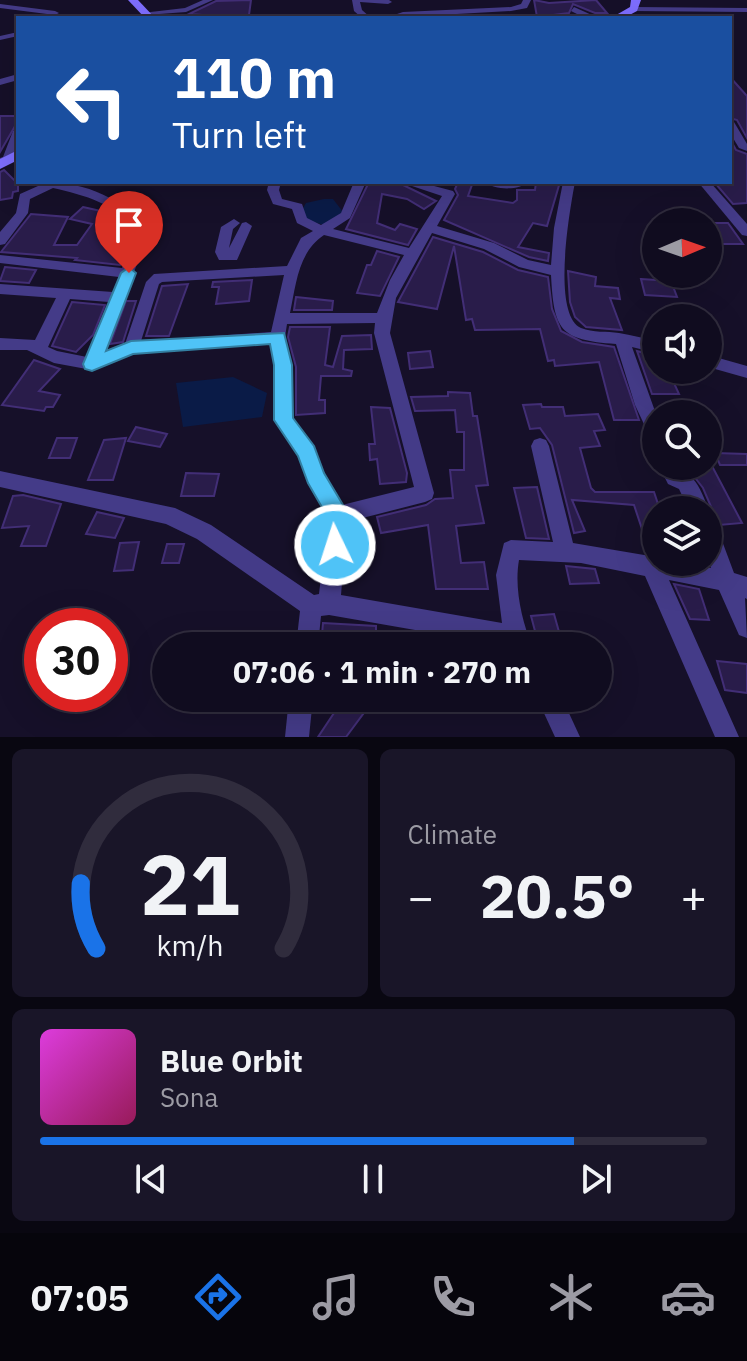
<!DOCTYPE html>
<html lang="en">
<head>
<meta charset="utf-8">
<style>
  :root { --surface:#100c1f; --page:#191528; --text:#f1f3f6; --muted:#9c9ba4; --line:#302c3d; --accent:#1a73e8 }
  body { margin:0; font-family:"IBM Plex Sans",sans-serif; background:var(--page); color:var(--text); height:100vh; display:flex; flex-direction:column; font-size:30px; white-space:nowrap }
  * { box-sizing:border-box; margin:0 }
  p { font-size:26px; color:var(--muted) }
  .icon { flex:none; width:44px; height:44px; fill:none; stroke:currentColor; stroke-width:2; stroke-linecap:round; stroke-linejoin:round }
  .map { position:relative; height:737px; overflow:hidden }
  .sheet { display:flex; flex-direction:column; gap:12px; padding:12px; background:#090711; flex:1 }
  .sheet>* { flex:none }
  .banner { position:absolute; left:16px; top:16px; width:716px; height:168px; border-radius:0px; box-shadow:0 8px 32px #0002,0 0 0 2px var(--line); background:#1a4fa0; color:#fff; overflow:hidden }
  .needle { width:52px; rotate:88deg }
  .controls { position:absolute; left:642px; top:208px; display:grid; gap:16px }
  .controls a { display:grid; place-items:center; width:80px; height:80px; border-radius:50%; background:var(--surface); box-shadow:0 8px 32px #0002,0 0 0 2px var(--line); font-size:40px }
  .speed { position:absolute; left:24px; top:608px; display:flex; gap:16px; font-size:40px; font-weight:700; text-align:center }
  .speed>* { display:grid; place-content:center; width:104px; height:104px; border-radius:50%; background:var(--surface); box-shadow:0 8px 32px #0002,0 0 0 2px var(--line); line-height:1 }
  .speed .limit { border:12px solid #d22; background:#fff; color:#111 }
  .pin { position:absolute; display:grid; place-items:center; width:68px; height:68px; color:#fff; margin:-82px -34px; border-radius:50% 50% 50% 0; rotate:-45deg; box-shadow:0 0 8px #0007 }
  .pin .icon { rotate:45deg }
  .me { position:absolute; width:88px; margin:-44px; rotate:356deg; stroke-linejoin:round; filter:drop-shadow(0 0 6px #0008) }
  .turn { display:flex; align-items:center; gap:28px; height:168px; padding:0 24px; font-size:36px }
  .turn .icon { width:104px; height:104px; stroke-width:2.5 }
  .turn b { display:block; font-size:56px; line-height:68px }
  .big { font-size:60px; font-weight:800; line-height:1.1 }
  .sheet .widget { flex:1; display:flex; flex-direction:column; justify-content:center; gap:12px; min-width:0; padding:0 28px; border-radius:12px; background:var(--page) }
  .sheet .dial { align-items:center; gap:0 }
  .dial svg { height:208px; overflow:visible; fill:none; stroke:var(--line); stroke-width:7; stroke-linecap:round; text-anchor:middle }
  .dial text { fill:var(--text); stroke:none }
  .song { display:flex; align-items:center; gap:24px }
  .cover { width:96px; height:96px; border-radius:12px; background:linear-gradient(135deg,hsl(300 70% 55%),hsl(330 70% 35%)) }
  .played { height:8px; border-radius:4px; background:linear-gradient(90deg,var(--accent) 80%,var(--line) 80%) }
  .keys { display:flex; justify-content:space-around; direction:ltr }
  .heat { display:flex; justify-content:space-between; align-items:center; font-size:44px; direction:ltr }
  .sheet .tiles { flex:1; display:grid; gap:12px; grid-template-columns:1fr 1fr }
  .widget:last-child { grid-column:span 2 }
  .trip { position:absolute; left:152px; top:632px; width:460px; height:80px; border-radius:40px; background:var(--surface); box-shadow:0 8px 32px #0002,0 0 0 2px var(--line); font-weight:800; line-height:80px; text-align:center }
  .dock { display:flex; height:128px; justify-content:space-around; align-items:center; background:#06050c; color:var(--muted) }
  .dock .icon { width:56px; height:56px }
  .dock .active { color:var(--accent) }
  .dock b { font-size:36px; color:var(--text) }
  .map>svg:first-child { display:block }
</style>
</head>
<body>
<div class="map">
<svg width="747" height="737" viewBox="0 0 747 737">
  <rect width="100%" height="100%" fill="#161029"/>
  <g fill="#0a1b47">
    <path d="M324 199H333L343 212 327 226 304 219 302 210 306 203Z"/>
    <path d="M233 377 267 393 262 417 183 427 176 383Z"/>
  </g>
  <g fill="#291c4a" stroke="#422e76" stroke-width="2">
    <path d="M251 0 249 15H244V18L189 14 216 1Z"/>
    <path d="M534 0 549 3 596 0 607 13H595L573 4 569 13 537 17Z"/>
    <path d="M730 77 747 96V138L737 120 730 118Z"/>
    <path d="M0 116H18V121L0 152Z"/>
    <path d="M730 139 736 150 747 154V203L733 204 715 183H730Z"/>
    <path d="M4 170 14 180 18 179V191L13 192 12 198 0 200V172Z"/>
    <path d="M369 182H397L436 201 424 209 407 199 382 194 377 223 395 230 400 224 417 229 408 245 346 229Z"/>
    <path d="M458 182H473L468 196 513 203 517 200V190H535L536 182H560L547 226 533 223 518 247 549 253 548 261 529 257 444 220 458 195 455 189Z"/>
    <path d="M83 207 114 214 118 216 110 223 128 225 134 232 122 250H126L120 265 75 260 77 258 1 252 31 214 68 217 54 245H77L92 224 70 219Z"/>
    <path d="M708 223H728L743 244H721Z"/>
    <path d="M433 237 483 252 518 270 548 277 552 309 561 331 582 342 614 347 639 420H614L599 362 555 366 554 360 548 361 540 329 475 330 472 319 466 320 454 246 437 309 398 302Z"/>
    <path d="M377 251 399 257 380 296 357 293 367 265H371Z"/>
    <path d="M5 267 36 270 29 283 0 281Z"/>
    <path d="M568 271 596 277 595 286 618 288 620 299 610 298 622 330 586 327 575 317 570 302Z"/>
    <path d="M641 279 671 281 677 297 645 295Z"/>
    <path d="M252 280 249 301 216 304 219 287H212L213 282Z"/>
    <path d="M188 284 169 336H146L162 286Z"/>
    <path d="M296 297 333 301 332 310H294Z"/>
    <path d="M126 301H136L123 342 110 344Z"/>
    <path d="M72 302 105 305 93 335 76 352 52 346Z"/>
    <path d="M290 327H330L325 365 333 367 342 336 371 335 372 349 344 350 343 369 352 371 351 376H321L319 400H325V413L296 415V367L288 337Z"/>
    <path d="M430 351 433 367 410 369 408 353Z"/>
    <path d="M637 351 656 356V370H668L679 394H652Z"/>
    <path d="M34 360 60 369 39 391 60 395 53 407H46L44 411 2 405Z"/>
    <path d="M448 392 470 393 473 416H477L488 485 476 486 484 523 456 526 461 563 484 562 488 589H436L428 525 381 533 377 517 426 505 435 499 453 498 450 470H464V432H457L455 410 415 411 411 397 448 396Z"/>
    <path d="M541 404 542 407H563L565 416 598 414 605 430 594 431 600 446 580 448 591 488 595 492H654L660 510H656V554L650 553 634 505 572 500 585 531 574 533 552 445 540 428 530 429 523 405Z"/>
    <path d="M371 407 390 408 407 473 406 482 380 484 377 459 370 460 369 444H375Z"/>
    <path d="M136 427 167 434 160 447 128 441Z"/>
    <path d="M57 438H77L70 458H49Z"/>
    <path d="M126 438 113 480H88L104 440Z"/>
    <path d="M715 453 747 454V465H720Z"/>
    <path d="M686 466H712L742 523 719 525 711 517 712 509 703 488Z"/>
    <path d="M186 473 219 474 214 496H181Z"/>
    <path d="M537 487 549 539 526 538 514 488Z"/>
    <path d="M23 495 61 504 46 546H21L29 526 2 528 13 496Z"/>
    <path d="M97 512 124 518 115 538 86 534Z"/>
    <path d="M139 542 133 570 114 571 120 543Z"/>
    <path d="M167 544H184L179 563H162Z"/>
    <path d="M566 566 595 569 599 583 570 584Z"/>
    <path d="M674 584 699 589 709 620 690 619Z"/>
    <path d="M554 614 563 646H539L531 616Z"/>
    <path d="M323 623 376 626V646H321Z"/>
    <path d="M717 661 747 664V693L725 690Z"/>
    <path d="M344 698H361L369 706 346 737H318Z"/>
  </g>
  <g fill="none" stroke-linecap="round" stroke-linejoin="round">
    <g fill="#443b88" fill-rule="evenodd">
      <path d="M203 0H213L186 12 146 15 142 13 185 8Z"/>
      <path d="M352 0H389L392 2 388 4 360 2 362 10 371 18H362L354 11Z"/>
      <path d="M523 0H531L527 8 511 11 385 18 403 12 511 7 521 4Z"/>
      <path d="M0 4 55 11 59 13 55 15 0 8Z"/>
      <path d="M574 7 594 16 595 18H585L571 11Z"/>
      <path d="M634 7 747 8V12L631 11Z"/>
      <path d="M18 32V36L0 40V36Z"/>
      <path d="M18 74V80L0 85V79Z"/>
      <path d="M730 121 734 122 747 144V151L739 148 730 133Z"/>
      <path d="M18 128V147L14 160 0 164V158L3 157 13 131Z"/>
      <path d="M47 182C83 182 127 199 149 232L104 352 125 344 146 282 154 274 287 266 301 238 313 231 297 223 292 209 273 204 267 190 269 182H281L279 190 282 199 302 204 307 218 321 225 341 213 354 182H366L350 218 333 229 409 248 442 196 400 182H419L453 191 455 194 437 226 494 243 528 260 551 265 554 228 563 182H575C570 209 551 314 581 328 593 333 607 331 619 333 631 335 644 338 656 341V353L632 347 656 414V440L650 437 635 405 616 344C559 340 554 330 551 275L519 267 484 249 432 233 396 298 390 333 434 493 432 499 425 502 347 522 341 595 502 623 496 575 504 543 511 540 553 542 531 446 534 440 540 438 546 440 549 446 573 543 656 557V562H681L711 568 708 559V519L715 522 734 573 747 577V599L745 598 747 638 739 635 719 590 669 580 739 737H715L645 576 581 563 519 560C514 588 522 621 532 646H507L329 615 321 616 318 646H296L300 611 197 539 166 524 0 487V471L175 508 211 525 314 595 319 594 328 516 308 483 299 455 275 420V365L271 343 133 354 92 370 54 363 27 350H0V338L35 340 56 298 0 294V284L113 292 119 277 0 263V255L122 268 137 232C118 204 84 195 53 188L30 199 28 213 5 244 0 245V232L16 213 20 194ZM324 235 404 255 390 280 377 313H290C296 285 298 252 324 235ZM284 275 271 332 141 341 159 284 162 282ZM70 299 109 302 87 357 57 351 48 347ZM375 323 374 333 414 487 342 505 323 474 313 446 293 418 291 365 285 337 287 324Z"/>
      <path d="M483 182H529C517 191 496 190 483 182Z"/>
      <path d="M698 182H710L747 224V236L742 235Z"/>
      <path d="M234 219 240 223 233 229 229 248 242 223 246 222 252 226 237 260H219L215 252 221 227Z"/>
      <path d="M708 355 747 366V378L708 367Z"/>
      <path d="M659 466H678C683 474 688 473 693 479 700 486 705 501 709 510L708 511 689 510 679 489 668 484Z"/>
      <path d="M289 698H313L309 737H285Z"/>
      <path d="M537 698H562L580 737H555Z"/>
    </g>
    <g fill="#7e6eff" fill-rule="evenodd">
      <path d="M128 0H138L155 18H145Z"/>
      <path d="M631 0H641L637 11 624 18H611L630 7Z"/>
      <path d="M18 150V160L0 169V159Z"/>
    </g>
  </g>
  <path fill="#4fc3f7" stroke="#337fa1" stroke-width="2" d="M129 267 136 273 106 351 131 341 284 333 292 365 293 418 314 446 324 473 349 515 343 553 335 556 327 553 323 545 327 516 308 483 298 456 274 420V365L270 344 133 354 92 371 85 369 83 364 121 273Z"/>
</svg>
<div class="controls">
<a><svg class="needle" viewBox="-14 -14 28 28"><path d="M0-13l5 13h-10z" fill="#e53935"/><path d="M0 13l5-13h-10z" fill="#9c9ba4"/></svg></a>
<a><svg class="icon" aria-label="sound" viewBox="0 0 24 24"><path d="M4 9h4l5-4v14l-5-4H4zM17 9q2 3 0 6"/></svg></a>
<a><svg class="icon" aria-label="search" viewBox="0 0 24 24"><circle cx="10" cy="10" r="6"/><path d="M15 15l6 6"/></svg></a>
<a><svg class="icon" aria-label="layers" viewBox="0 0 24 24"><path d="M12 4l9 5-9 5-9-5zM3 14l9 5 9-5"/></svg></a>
</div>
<div class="speed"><div class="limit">30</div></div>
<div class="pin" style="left:129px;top:273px;background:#d93025"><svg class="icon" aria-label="arrive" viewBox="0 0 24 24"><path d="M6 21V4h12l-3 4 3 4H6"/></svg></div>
<svg class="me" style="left:335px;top:545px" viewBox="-20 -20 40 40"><circle r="17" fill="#4fc3f7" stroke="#fff" stroke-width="3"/><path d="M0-11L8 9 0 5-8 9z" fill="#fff"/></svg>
<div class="trip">07:06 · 1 min · 270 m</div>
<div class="banner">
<div class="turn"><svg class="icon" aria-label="left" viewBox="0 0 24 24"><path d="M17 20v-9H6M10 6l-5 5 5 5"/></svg><div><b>110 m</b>Turn left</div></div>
</div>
</div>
<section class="sheet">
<div class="tiles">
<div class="widget dial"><svg viewBox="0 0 100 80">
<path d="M14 69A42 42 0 1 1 86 69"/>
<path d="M14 69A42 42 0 0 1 8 44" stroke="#1a73e8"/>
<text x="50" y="56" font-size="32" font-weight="700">21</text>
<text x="50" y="72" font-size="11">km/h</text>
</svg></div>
<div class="widget"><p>Climate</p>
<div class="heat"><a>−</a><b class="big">20.5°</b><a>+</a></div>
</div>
<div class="widget">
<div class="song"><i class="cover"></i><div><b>Blue Orbit</b><p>Sona</p></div></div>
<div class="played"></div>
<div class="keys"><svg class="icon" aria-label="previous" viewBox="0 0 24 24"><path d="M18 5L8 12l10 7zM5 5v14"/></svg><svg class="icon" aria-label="pause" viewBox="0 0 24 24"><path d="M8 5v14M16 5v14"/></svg><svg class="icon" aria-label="next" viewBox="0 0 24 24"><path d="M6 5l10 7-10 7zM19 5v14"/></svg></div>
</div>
</div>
</section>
<nav class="dock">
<b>07:05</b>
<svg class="icon active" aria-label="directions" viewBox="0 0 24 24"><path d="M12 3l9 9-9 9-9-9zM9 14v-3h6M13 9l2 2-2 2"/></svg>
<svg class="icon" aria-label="music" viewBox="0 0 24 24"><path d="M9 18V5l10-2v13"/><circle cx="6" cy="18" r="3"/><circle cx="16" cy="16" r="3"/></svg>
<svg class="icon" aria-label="phone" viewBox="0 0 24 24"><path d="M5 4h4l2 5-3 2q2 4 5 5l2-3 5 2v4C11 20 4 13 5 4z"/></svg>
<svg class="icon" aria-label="climate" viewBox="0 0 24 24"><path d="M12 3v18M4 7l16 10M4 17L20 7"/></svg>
<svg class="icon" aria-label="car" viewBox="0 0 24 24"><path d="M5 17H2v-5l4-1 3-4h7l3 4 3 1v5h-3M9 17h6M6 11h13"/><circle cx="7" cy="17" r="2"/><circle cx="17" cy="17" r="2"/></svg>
</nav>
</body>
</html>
